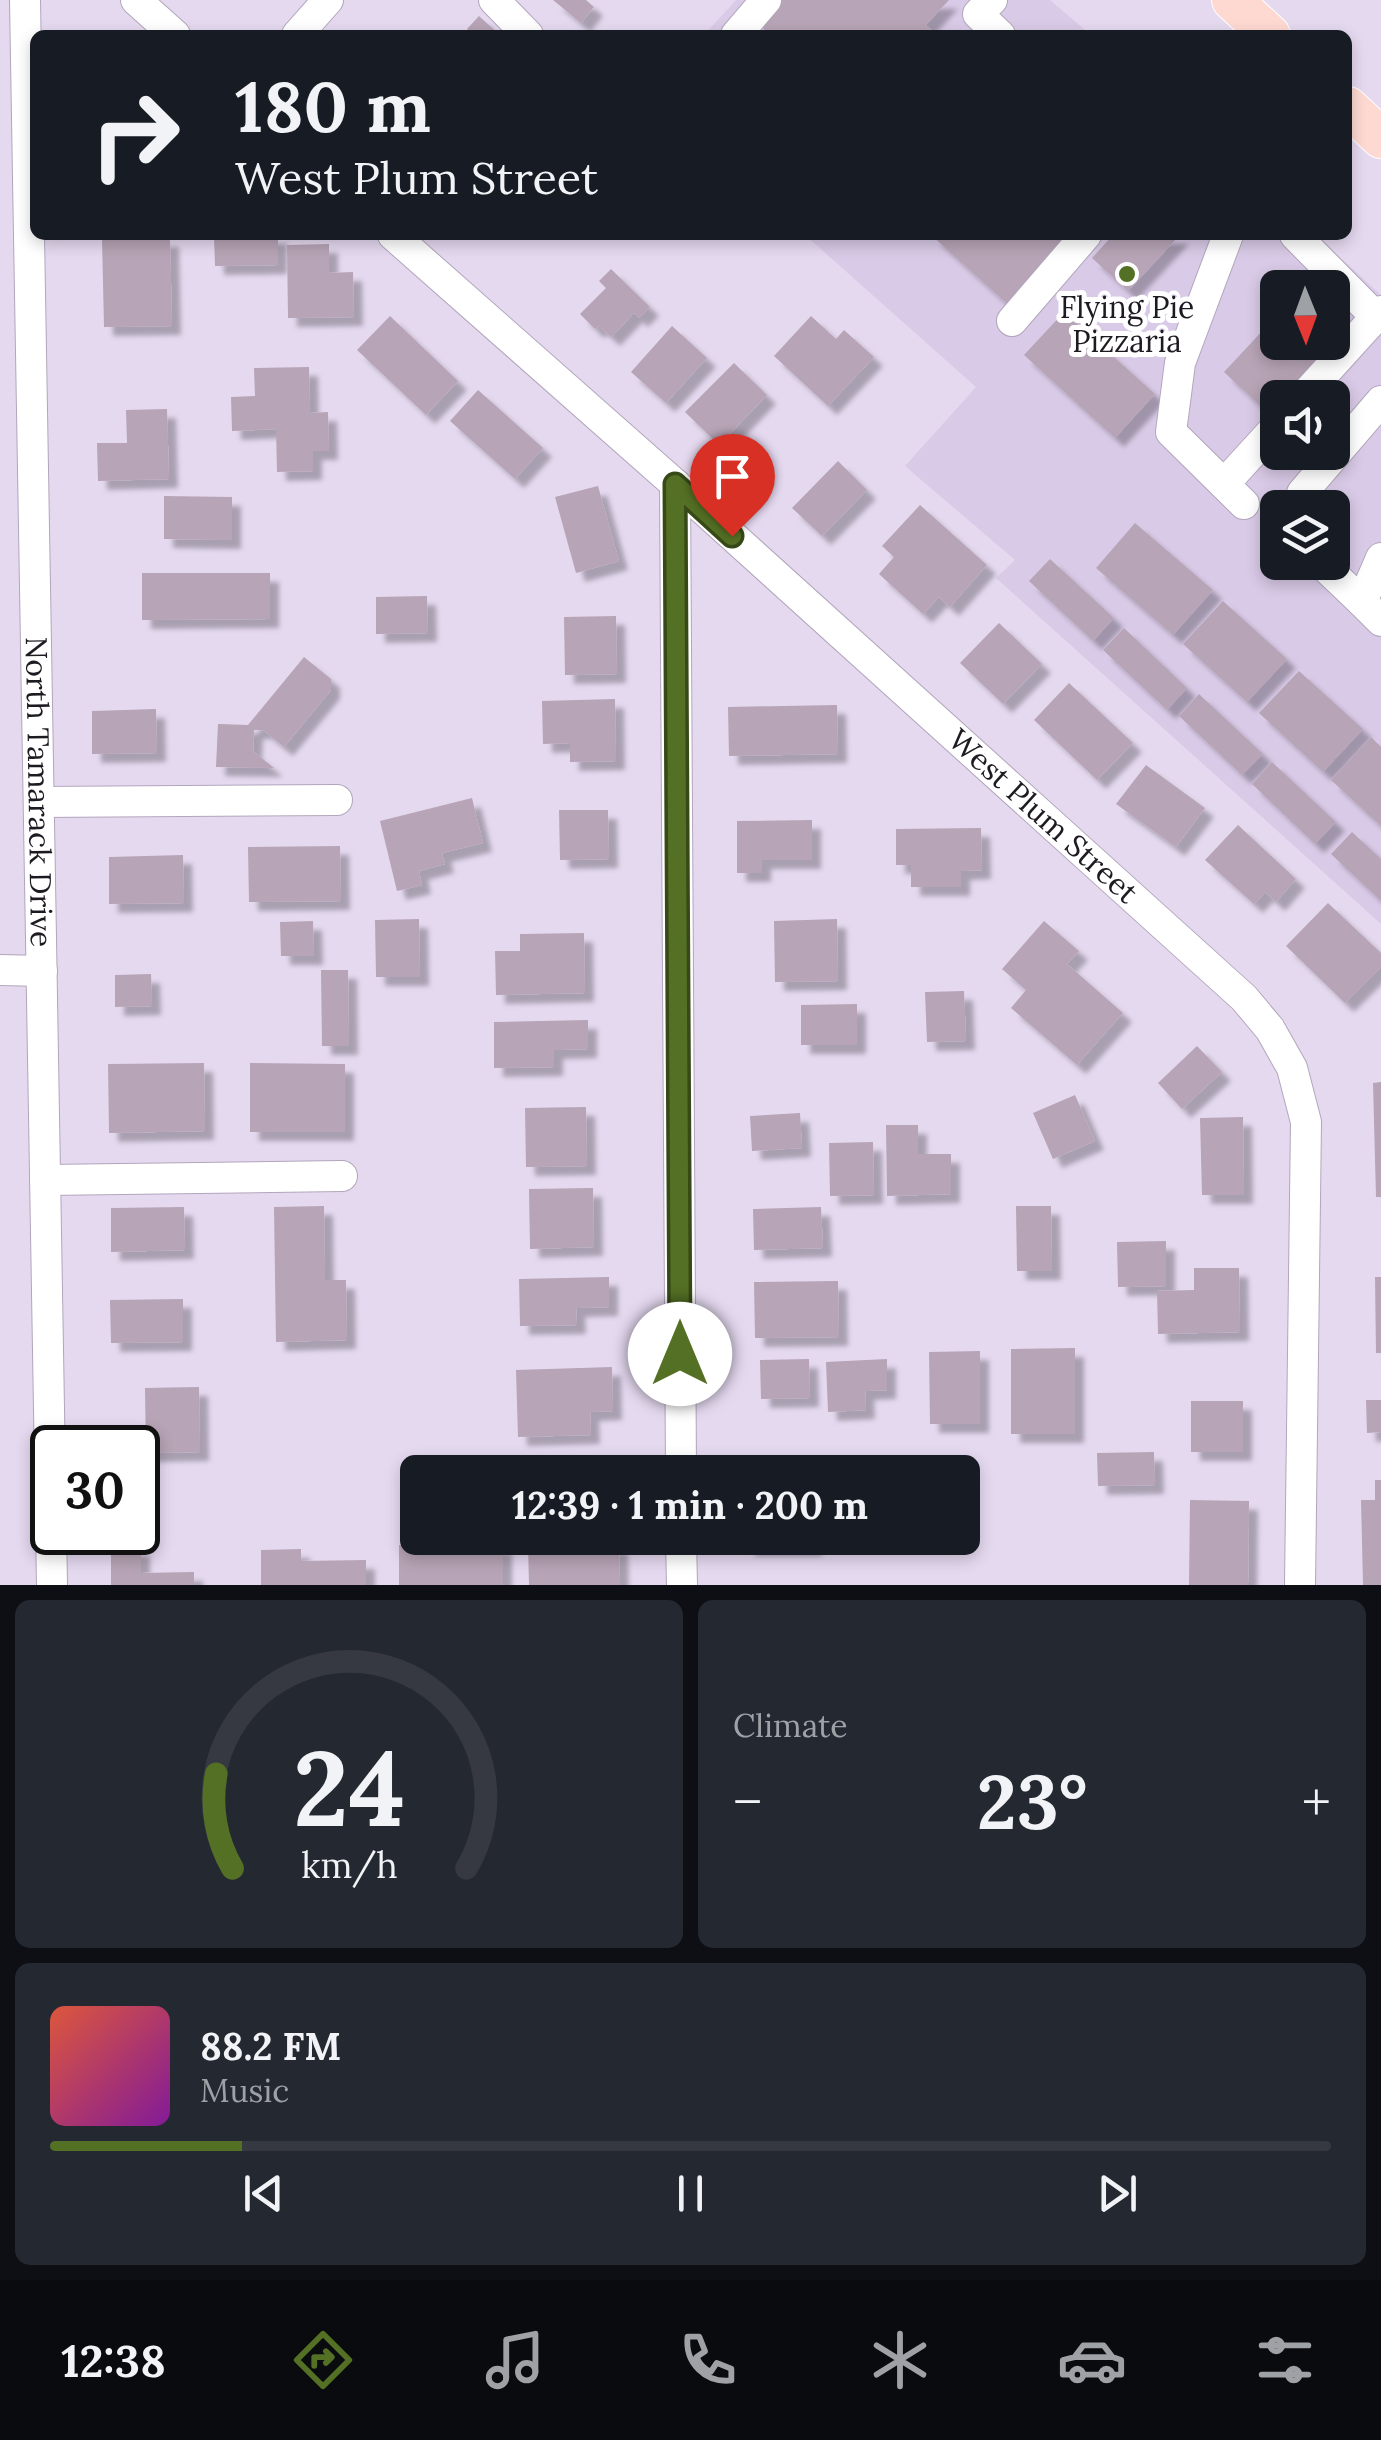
<!DOCTYPE html>
<html lang="en">
<head>
<meta charset="utf-8">
<style>
  :root { --surface:#171b24; --page:#242831; --text:#f1f3f6; --muted:#9ea1a6; --line:#363941; --accent:#547024 }
  body { margin:0; font-family:Lora,serif; background:var(--page); color:var(--text); height:100vh; display:flex; flex-direction:column; font-size:38px; white-space:nowrap }
  * { box-sizing:border-box; margin:0 }
  p { font-size:32px; color:var(--muted) }
  .icon { flex:none; width:55px; height:55px; fill:none; stroke:currentColor; stroke-width:2; stroke-linecap:round; stroke-linejoin:round }
  .map { position:relative; height:1585px; overflow:hidden }
  .drawer { display:flex; flex-direction:column; gap:15px; padding:15px; background:#0d0f14; flex:1 }
  .drawer>* { flex:none }
  .banner { position:absolute; left:30px; top:30px; width:1322px; height:210px; border-radius:15px; box-shadow:0 5px 15px #0003; background:#171b24; color:var(--text); overflow:hidden }
  .needle { width:65px; rotate:179deg }
  .fabs { position:absolute; left:1260px; top:270px; display:grid; gap:20px }
  .fabs a { display:grid; place-items:center; width:90px; height:90px; border-radius:15px; background:var(--surface); box-shadow:0 5px 15px #0003; font-size:50px }
  .speed { position:absolute; left:30px; top:1425px; display:flex; gap:20px; font-size:50px; font-weight:700; text-align:center }
  .speed>* { display:grid; place-content:center; width:130px; height:130px; border-radius:50%; background:var(--surface); box-shadow:0 5px 15px #0003; line-height:1 }
  .speed .limit { border:5px solid #111; border-radius:15px; background:#fff; color:#111 }
  .pin { position:absolute; display:grid; place-items:center; width:85px; height:85px; color:#fff; margin:-102px -42px; border-radius:50% 50% 50% 0; rotate:-45deg; box-shadow:0 0 10px #0007 }
  .pin .icon { rotate:45deg }
  .me { position:absolute; width:110px; margin:-55px; rotate:0deg; stroke-linejoin:round; filter:drop-shadow(0 0 8px #0008) }
  .turn { display:flex; align-items:center; gap:35px; height:210px; padding:0 40px; font-size:45px }
  .turn .icon { width:130px; height:130px; stroke-width:2.5 }
  .turn b { display:block; font-size:70px; line-height:85px }
  .big { font-size:75px; font-weight:700; line-height:1.1 }
  .drawer .card { flex:1; display:flex; flex-direction:column; justify-content:center; gap:15px; min-width:0; padding:0 35px; border-radius:15px; background:var(--page) }
  .drawer .dial { align-items:center; gap:0 }
  .dial svg { height:260px; overflow:visible; fill:none; stroke:var(--line); stroke-width:7; stroke-linecap:round; text-anchor:middle }
  .dial text { fill:var(--text); stroke:none }
  .song { display:flex; align-items:center; gap:30px }
  .cover { width:120px; height:120px; border-radius:15px; background:linear-gradient(135deg,hsl(10 70% 55%),hsl(290 70% 35%)) }
  .played { height:10px; border-radius:5px; background:linear-gradient(90deg,var(--accent) 15%,var(--line) 15%) }
  .keys { display:flex; justify-content:space-around; direction:ltr }
  .heat { display:flex; justify-content:space-between; align-items:center; font-size:55px; direction:ltr }
  .drawer .tiles { flex:1; display:grid; gap:15px; grid-template-columns:1fr 1fr }
  .card:last-child { grid-column:span 2 }
  .trip { position:absolute; left:400px; top:1455px; width:580px; height:100px; border-radius:15px; background:var(--surface); box-shadow:0 5px 15px #0003; font-weight:700; line-height:100px; text-align:center }
  .tabs { display:flex; height:160px; justify-content:space-around; align-items:center; background:#090b0e; color:var(--muted) }
  .tabs .icon { width:70px; height:70px }
  .tabs .active { color:var(--accent) }
  .tabs b { font-size:45px; color:var(--text) }
  .map>svg:first-child { display:block }
</style>
</head>
<body>
<div class="map">
<svg width="1381" height="1585" viewBox="0 0 1381 1585">
  <defs>
    <filter id="shadow"><feDropShadow dx="9" dy="9" stdDeviation="2.5" flood-color="#0004"/></filter>
  </defs>
  <rect width="100%" height="100%" fill="#e5d9f0"/>
  <g fill="#d9cae7" fill-rule="evenodd">
    <path d="M736 0H1050L1091 35H704Z"/>
    <path d="M805 235H1316L1381 295V924L996 578 1015 560 905 466 976 387ZM1278 288H1332V342H1278ZM1278 398H1332V452H1278ZM1278 508H1332V562H1278Z"/>
  </g>
  <g fill="#b7a4b6" filter="url(#shadow)">
    <path d="M553 0H586L594 7 581 23Z"/>
    <path d="M779 0H949L926 25 937 35H770L758 24Z"/>
    <path d="M479 16 500 35H473L467 29Z"/>
    <path d="M214 235H278V265L215 266Z"/>
    <path d="M931 235H1080L1013 309Z"/>
    <path d="M1113 235H1180L1128 291 1092 258Z"/>
    <path d="M170 238 172 326 104 327 102 239Z"/>
    <path d="M329 244V273L353 272 354 317 288 318 287 245Z"/>
    <path d="M611 269 650 307 639 318 634 313 611 337 599 326 595 329 580 314 606 288 599 281Z"/>
    <path d="M1064 312 1155 394 1115 438 1024 355Z"/>
    <path d="M1278 314V342H1331L1333 345 1284 398H1278V404L1269 414 1224 372Z"/>
    <path d="M390 316 458 381 426 415 357 350Z"/>
    <path d="M811 316 836 339 844 330 874 357 828 406 774 356Z"/>
    <path d="M672 326 707 358 666 403 631 372Z"/>
    <path d="M734 363 767 395 719 445 685 412Z"/>
    <path d="M309 367 310 413 328 412 329 451H313V471L277 472 276 429 232 431 231 397 255 396 254 368Z"/>
    <path d="M478 390 543 448 515 479 450 421Z"/>
    <path d="M167 409 169 479 98 481 97 443H127L126 410Z"/>
    <path d="M838 461 867 490 822 536 792 508Z"/>
    <path d="M598 486 619 561 576 573 555 497Z"/>
    <path d="M164 496 232 497V540L164 539Z"/>
    <path d="M920 505 987 565 950 607 939 597 923 614 879 574 894 557 882 546Z"/>
    <path d="M1135 523 1213 590 1173 635 1096 568Z"/>
    <path d="M1050 559 1114 618 1093 641 1029 581Z"/>
    <path d="M142 573H270V619L142 620Z"/>
    <path d="M427 596 428 633 376 634V597Z"/>
    <path d="M1223 601 1287 659 1247 702 1183 644Z"/>
    <path d="M616 616 617 674 565 675 564 617Z"/>
    <path d="M999 623 1042 664 1003 704 960 663Z"/>
    <path d="M1124 628 1187 688 1167 710 1103 650Z"/>
    <path d="M304 657 331 679V690L284 747 263 730H254L253 751 274 768 216 767 218 724 248 725Z"/>
    <path d="M1299 671 1363 729 1323 772 1259 713Z"/>
    <path d="M1069 683 1133 743 1097 780 1034 720Z"/>
    <path d="M1199 694 1263 754 1242 775 1179 716Z"/>
    <path d="M615 699 616 761 570 762V743L543 744 542 701Z"/>
    <path d="M837 705 838 754 729 756 728 707Z"/>
    <path d="M156 709 157 753 92 754V711Z"/>
    <path d="M1371 737 1381 747V826L1331 780Z"/>
    <path d="M1272 762 1336 822 1315 844 1252 784Z"/>
    <path d="M1146 765 1205 808 1176 847 1116 804Z"/>
    <path d="M472 798 483 843 442 853 445 864 419 871 422 885 397 891 380 821Z"/>
    <path d="M559 810H608L609 859 560 860Z"/>
    <path d="M812 820V860H762V873H737V821Z"/>
    <path d="M1238 825 1296 879 1276 902 1265 892 1254 904 1205 860Z"/>
    <path d="M981 828 982 870 961 871V887H911V865H896V829Z"/>
    <path d="M1352 832 1381 859V901L1331 854Z"/>
    <path d="M340 846 341 901 249 902 248 847Z"/>
    <path d="M183 855 184 903 109 904V857Z"/>
    <path d="M1328 903 1381 953V967L1345 1003 1286 946Z"/>
    <path d="M419 919 420 977H376L375 920Z"/>
    <path d="M837 919 838 981 775 982 774 921Z"/>
    <path d="M313 921 314 956H281L280 922Z"/>
    <path d="M1044 921 1079 951 1067 964 1123 1013 1077 1065 1011 1008 1026 990 1002 969Z"/>
    <path d="M584 933 585 993 496 995 495 951H520V934Z"/>
    <path d="M321 970H348L349 1046H322Z"/>
    <path d="M151 974 152 1006 115 1007V975Z"/>
    <path d="M964 991 966 1041 927 1042 925 992Z"/>
    <path d="M857 1004V1045H801V1005Z"/>
    <path d="M588 1020V1049L554 1050V1067L494 1068V1022Z"/>
    <path d="M1197 1046 1222 1072 1182 1109 1158 1083Z"/>
    <path d="M204 1063 205 1131 109 1133 108 1064Z"/>
    <path d="M250 1063 345 1064V1132H250Z"/>
    <path d="M1381 1082V1197H1376L1373 1083Z"/>
    <path d="M1075 1095 1095 1141 1053 1159 1033 1113Z"/>
    <path d="M586 1107 587 1166 526 1167 525 1108Z"/>
    <path d="M800 1113 802 1148 752 1151 750 1116Z"/>
    <path d="M1243 1117 1244 1195H1202L1200 1118Z"/>
    <path d="M886 1125H918V1154H951V1194L887 1196Z"/>
    <path d="M873 1142 874 1195 830 1196 829 1143Z"/>
    <path d="M593 1188 594 1247 530 1249 529 1189Z"/>
    <path d="M324 1206 325 1280H346L347 1340 276 1342 274 1207Z"/>
    <path d="M1016 1206H1051L1052 1271H1017Z"/>
    <path d="M184 1207 185 1250 111 1252V1208Z"/>
    <path d="M821 1207 823 1248 754 1250 753 1209Z"/>
    <path d="M1166 1241V1286L1118 1287 1117 1242Z"/>
    <path d="M1194 1268H1239L1240 1332 1158 1334 1157 1291 1194 1290Z"/>
    <path d="M609 1277V1307L576 1308 577 1325 520 1326 519 1279Z"/>
    <path d="M1375 1277H1381V1353H1376Z"/>
    <path d="M838 1281 839 1337 755 1338 754 1282Z"/>
    <path d="M183 1299V1342L111 1343 110 1300Z"/>
    <path d="M1075 1348V1434H1011V1349Z"/>
    <path d="M980 1351V1424H930L929 1352Z"/>
    <path d="M809 1359 810 1398 761 1399 760 1360Z"/>
    <path d="M887 1359V1390L865 1391 866 1410 828 1412 826 1362Z"/>
    <path d="M612 1367 613 1411 590 1412 591 1435 518 1437 516 1370Z"/>
    <path d="M199 1387 200 1452 146 1453 145 1388Z"/>
    <path d="M1366 1400H1381V1432L1367 1433Z"/>
    <rect x="1191" y="1401" width="52" height="51"/>
    <path d="M1154 1452 1155 1485 1098 1486 1097 1453Z"/>
    <path d="M1375 1480H1381V1585H1363L1361 1500H1375Z"/>
    <path d="M1190 1500 1249 1501 1248 1585H1189Z"/>
    <rect x="746" y="1538" width="67" height="9"/>
    <path d="M503 1544V1585H399V1545Z"/>
    <path d="M619 1544 620 1585H529L528 1546Z"/>
    <path d="M111 1547H141V1573L194 1572V1585H111Z"/>
    <path d="M301 1549V1561L366 1560V1585H261V1550Z"/>
  </g>
  <g fill="none" stroke-linecap="round" stroke-linejoin="round">
    <g stroke="#b2a6bc" stroke-width="32">
      <g id="minor">
        <path id="s1" d="M25 0 52 1585"/>
        <path d="M136 0 175 35"/>
        <path d="M494 0 528 35"/>
        <path d="M992 0 978 14 1000 35"/>
        <path d="M297 35 328 0"/>
        <path d="M736 35 766 0"/>
        <path id="s2" d="M393 235 675 484 1244 998 1270 1029 1292 1068 1306 1122 1300 1585"/>
        <path d="M1228 235 1180 363 1171 432 1244 504"/>
        <path d="M1295 235 1375 316"/>
        <path d="M1012 321 1086 235"/>
        <path d="M1302 398 1381 311"/>
        <path d="M675 484 681 1472"/>
        <path d="M1224 484 1278 425"/>
        <path d="M1299 508 1302 493 1381 401"/>
        <path d="M1381 558 1362 602 1381 621"/>
        <path d="M1320 562 1362 602"/>
        <path d="M39 802 337 800"/>
        <path d="M0 970 42 971"/>
        <path d="M45 1180 342 1176"/>
        <path d="M681 1538 682 1585"/>
      </g>
    </g>
    <g stroke="#fff" stroke-width="42">
      <g id="major">
        <path d="M1232 0 1270 35"/>
        <path d="M1348 107 1381 138"/>
      </g>
    </g>
    <use href="#minor" stroke="#fff" stroke-width="30"/>
    <use href="#major" stroke="#fed9d2" stroke-width="40"/>
  </g>
  <g fill="none" stroke-linecap="round" stroke-linejoin="round">
    <g stroke="#374917" stroke-width="25">
      <path id="route" d="M680 1354 675 484 732 536"/>
    </g>
    <use href="#route" stroke="#547024" stroke-width="18"/>
  </g>
  <circle fill="#547024" stroke="#fff" stroke-width="4" cx="1127" cy="274" r="10"/>
  <g text-anchor="middle" stroke-width="10" stroke-linejoin="round" paint-order="stroke">
    <g font-size="30" fill="#1e1a22" stroke="#fff">
      <text x="1127" y="318">Flying Pie<tspan x="1127" dy="34">Pizzaria</tspan></text>
    </g>
    <g font-size="30" fill="#1e1a22" stroke="#fff">
      <text dy="10" stroke="none"><textPath href="#s1" startOffset="792">North Tamarack Drive</textPath></text>
      <text dy="10" stroke="none"><textPath href="#s2" startOffset="872">West Plum Street</textPath></text>
    </g>
  </g>
</svg>
<div class="fabs">
<a><svg class="needle" viewBox="-14 -14 28 28"><path d="M0-13l5 13h-10z" fill="#e53935"/><path d="M0 13l5-13h-10z" fill="#9ea1a6"/></svg></a>
<a><svg class="icon" aria-label="sound" viewBox="0 0 24 24"><path d="M4 9h4l5-4v14l-5-4H4zM17 9q2 3 0 6"/></svg></a>
<a><svg class="icon" aria-label="layers" viewBox="0 0 24 24"><path d="M12 4l9 5-9 5-9-5zM3 14l9 5 9-5"/></svg></a>
</div>
<div class="speed"><div class="limit">30</div></div>
<div class="pin" style="left:732px;top:536px;background:#d93025"><svg class="icon" aria-label="arrive" viewBox="0 0 24 24"><path d="M6 21V4h12l-3 4 3 4H6"/></svg></div>
<svg class="me" style="left:680px;top:1354px" viewBox="-20 -20 40 40"><circle r="19" fill="#fff"/><path d="M0-13L10 11 0 6-10 11z" fill="#547024"/></svg>
<div class="trip">12:39 · 1 min · 200 m</div>
<div class="banner">
<div class="turn"><svg class="icon" aria-label="right" viewBox="0 0 24 24"><path d="M7 20v-9h11M14 6l5 5-5 5"/></svg><div><b>180 m</b>West Plum Street</div></div>
</div>
</div>
<section class="drawer">
<div class="tiles">
<div class="card dial"><svg viewBox="0 0 100 80">
<path d="M14 69A42 42 0 1 1 86 69"/>
<path d="M14 69A42 42 0 0 1 9 40" stroke="#547024"/>
<text x="50" y="56" font-size="32" font-weight="700">24</text>
<text x="50" y="72" font-size="11">km/h</text>
</svg></div>
<div class="card"><p>Climate</p>
<div class="heat"><a>−</a><b class="big">23°</b><a>+</a></div>
</div>
<div class="card">
<div class="song"><i class="cover"></i><div><b>88.2 FM</b><p>Music</p></div></div>
<div class="played"></div>
<div class="keys"><svg class="icon" aria-label="previous" viewBox="0 0 24 24"><path d="M18 5L8 12l10 7zM5 5v14"/></svg><svg class="icon" aria-label="pause" viewBox="0 0 24 24"><path d="M8 5v14M16 5v14"/></svg><svg class="icon" aria-label="next" viewBox="0 0 24 24"><path d="M6 5l10 7-10 7zM19 5v14"/></svg></div>
</div>
</div>
</section>
<nav class="tabs">
<b>12:38</b>
<svg class="icon active" aria-label="directions" viewBox="0 0 24 24"><path d="M12 3l9 9-9 9-9-9zM9 14v-3h6M13 9l2 2-2 2"/></svg>
<svg class="icon" aria-label="music" viewBox="0 0 24 24"><path d="M9 18V5l10-2v13"/><circle cx="6" cy="18" r="3"/><circle cx="16" cy="16" r="3"/></svg>
<svg class="icon" aria-label="phone" viewBox="0 0 24 24"><path d="M5 4h4l2 5-3 2q2 4 5 5l2-3 5 2v4C11 20 4 13 5 4z"/></svg>
<svg class="icon" aria-label="climate" viewBox="0 0 24 24"><path d="M12 3v18M4 7l16 10M4 17L20 7"/></svg>
<svg class="icon" aria-label="car" viewBox="0 0 24 24"><path d="M5 17H2v-5l4-1 3-4h7l3 4 3 1v5h-3M9 17h6M6 11h13"/><circle cx="7" cy="17" r="2"/><circle cx="17" cy="17" r="2"/></svg>
<svg class="icon" aria-label="filters" viewBox="0 0 24 24"><path d="M4 7h16M4 17h16"/><circle cx="9" cy="7" r="2"/><circle cx="15" cy="17" r="2"/></svg>
</nav>
</body>
</html>
